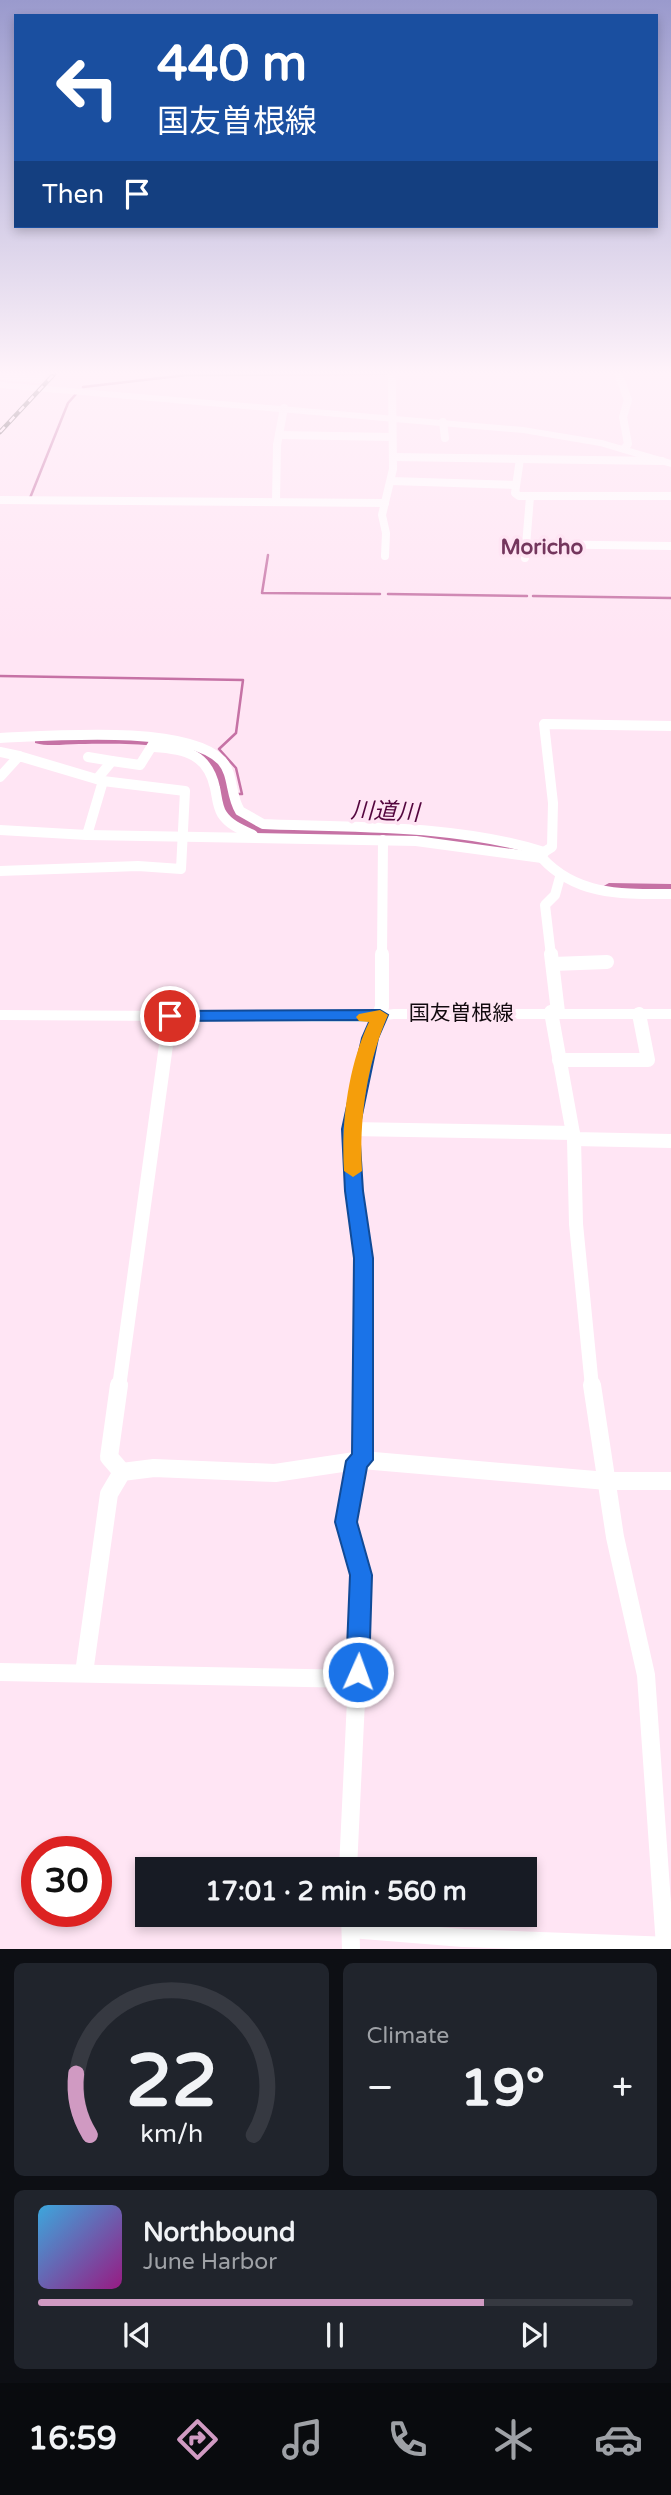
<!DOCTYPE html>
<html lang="en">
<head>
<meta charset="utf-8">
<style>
  :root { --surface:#171b24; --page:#20242c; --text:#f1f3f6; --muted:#9ea1a6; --line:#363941; --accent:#d09ac2 }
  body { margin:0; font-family:"Varela Round","Noto Sans JP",sans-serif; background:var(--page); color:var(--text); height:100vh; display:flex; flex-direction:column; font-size:26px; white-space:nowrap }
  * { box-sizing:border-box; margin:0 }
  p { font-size:23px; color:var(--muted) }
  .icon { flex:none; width:38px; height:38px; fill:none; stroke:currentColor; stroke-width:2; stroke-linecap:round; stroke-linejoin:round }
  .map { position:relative; height:1949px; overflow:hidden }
  .panel { display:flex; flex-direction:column; gap:14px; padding:14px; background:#0d0f14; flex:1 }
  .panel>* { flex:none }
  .guide { position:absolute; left:14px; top:14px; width:644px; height:214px; border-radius:0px; box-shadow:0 4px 10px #0003; background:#1a4fa0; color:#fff; overflow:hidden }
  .speed { position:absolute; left:21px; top:1836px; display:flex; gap:14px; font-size:35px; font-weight:700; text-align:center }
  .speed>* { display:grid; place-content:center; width:91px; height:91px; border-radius:50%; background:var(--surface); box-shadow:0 4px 10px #0003; line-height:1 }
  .speed .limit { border:10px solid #d22; background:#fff; color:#111 }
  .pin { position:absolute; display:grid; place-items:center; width:60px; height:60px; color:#fff; margin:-30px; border:4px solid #fff; border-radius:50%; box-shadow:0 2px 7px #0007 }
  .me { position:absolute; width:77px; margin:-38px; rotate:2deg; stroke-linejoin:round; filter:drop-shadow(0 0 5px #0008) }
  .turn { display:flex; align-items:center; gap:24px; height:147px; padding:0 28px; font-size:32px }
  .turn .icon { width:91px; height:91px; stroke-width:2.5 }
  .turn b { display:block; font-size:49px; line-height:60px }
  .then { display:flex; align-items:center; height:66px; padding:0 28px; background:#0003; gap:14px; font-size:26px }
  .big { font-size:52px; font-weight:800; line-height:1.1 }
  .panel .card { flex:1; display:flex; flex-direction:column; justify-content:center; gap:10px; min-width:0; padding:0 24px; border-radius:10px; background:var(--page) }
  .panel .dial { align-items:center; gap:0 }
  .dial svg { height:182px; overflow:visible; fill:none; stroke:var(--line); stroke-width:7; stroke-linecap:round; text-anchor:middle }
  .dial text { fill:var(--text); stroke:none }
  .song { display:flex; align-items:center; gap:21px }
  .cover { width:84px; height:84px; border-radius:10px; background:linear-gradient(135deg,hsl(200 70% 55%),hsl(310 70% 35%)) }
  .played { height:7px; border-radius:4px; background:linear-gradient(90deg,var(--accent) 75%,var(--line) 75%) }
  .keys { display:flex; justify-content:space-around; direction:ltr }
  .heat { display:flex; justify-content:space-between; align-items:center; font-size:38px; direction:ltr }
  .panel .tiles { flex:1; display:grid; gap:14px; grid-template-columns:1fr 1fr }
  .card:last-child { grid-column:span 2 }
  .trip { position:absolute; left:135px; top:1857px; width:402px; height:70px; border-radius:0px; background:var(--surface); box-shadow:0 4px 10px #0003; font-weight:800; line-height:70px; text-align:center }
  .dock { display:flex; height:112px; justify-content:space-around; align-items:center; background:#090b0e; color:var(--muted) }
  .dock .icon { width:49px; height:49px }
  .dock .active { color:var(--accent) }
  .dock b { font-size:32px; color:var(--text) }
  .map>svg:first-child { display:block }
</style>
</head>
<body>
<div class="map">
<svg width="671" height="1949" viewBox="0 0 671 1949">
  <rect width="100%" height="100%" fill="#ffe5f4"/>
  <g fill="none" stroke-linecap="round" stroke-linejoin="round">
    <g stroke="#c672a5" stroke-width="2.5">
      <path d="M83 387 187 375 385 374 391 370"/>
      <path d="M30 498 68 403 76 394"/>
      <path d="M268 555 262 593 380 594"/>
      <path d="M388 594 527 596"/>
      <path d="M533 596 671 598"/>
      <path d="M0 676 243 680 236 733 219 749 236 768 242 794H238"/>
      <path d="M225 795 228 794"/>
    </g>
    <g fill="#c672a5" fill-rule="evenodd">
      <path d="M41 735C85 734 196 726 225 764 234 777 233 796 238 811L261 824 433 832 532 847 541 852 532 857 433 842 259 834C196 819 234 781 201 760 173 741 112 744 79 744 65 744 49 747 35 743V737Z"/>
      <path d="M609 883 671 884V894L603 892 600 888Z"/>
    </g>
    <g stroke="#fff" stroke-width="8">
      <path d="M617 370 628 400 623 417 628 444 624 449"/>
      <path d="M0 376 38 379 46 370"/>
      <path d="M443 422 445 438"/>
      <path d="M279 435 392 437"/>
      <path d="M393 457 520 459 515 493 519 496H671"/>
      <path d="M520 459 662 461"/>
      <path d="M391 481 515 485"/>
      <path d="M0 500 385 503"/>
      <path d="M276 502 277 445 284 408"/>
      <path d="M526 544 671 546"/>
      <path d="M385 556 386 533 382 515 393 469 392 379"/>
      <path d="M525 558 530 497"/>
    </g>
    <g stroke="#fff" stroke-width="10">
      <path d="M0 738C49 736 188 724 222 761 234 775 230 795 240 811L263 824C355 828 455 824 544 852L542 858C577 896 622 894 671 894"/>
      <path d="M154 747C185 749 208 754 215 788 217 796 217 806 222 814 229 825 242 830 253 835"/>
      <path d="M0 752 19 756"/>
      <path d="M88 757 112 761"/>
      <path d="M0 777 19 756 103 781 185 791 181 869 138 866 0 871"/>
      <path d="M97 779 112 761 140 765 155 741"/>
      <path d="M0 830 87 835 103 781"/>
      <path d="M87 835 416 841 542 858"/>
      <path d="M544 852 552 847 553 803 544 724 671 726"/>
      <path d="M382 956 383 840"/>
      <path d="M551 956 545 905 555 895 560 877"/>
    </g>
    <g stroke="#fff" stroke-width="14">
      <path d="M551 954 558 1012"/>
      <path d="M553 964 607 962"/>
      <path d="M551 1012 574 1139 671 1141"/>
      <path d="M559 1060H648L639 1014"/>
      <path d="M350 1129 573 1133"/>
      <path d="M574 1139 576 1224 592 1387"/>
      <path d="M119 1387 170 1016"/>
      <path d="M362 1387 363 1258 350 1129 370 1038 382 1007V954"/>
    </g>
    <g stroke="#fff" stroke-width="18">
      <path d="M119 1385 109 1457 122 1472"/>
      <path d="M592 1385 615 1537 646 1675 665 1946"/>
      <path d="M362 1460V1385"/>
      <path d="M357 1461 346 1523 361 1575 357 1679"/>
      <path d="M0 1672 357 1679 348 1869"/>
      <path d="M84 1673 109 1494 122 1472 154 1468 275 1473 362 1460 607 1481H671"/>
      <path d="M350 1914 351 1949"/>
      <path d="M351 1929 463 1938 671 1946"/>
    </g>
    <path fill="#fff" fill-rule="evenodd" d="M394 1009H671V1019H394L369 1022 0 1020V1010L369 1012Z"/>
    <path fill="#fff" fill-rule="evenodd" d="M0 382 523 427 602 440 671 460V467L600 446 523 433 0 388Z"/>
    <g stroke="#43383f" stroke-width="4.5">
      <path id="rail" d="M0 432 58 370"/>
    </g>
    <use href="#rail" stroke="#ffe5f4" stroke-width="2.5" stroke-dasharray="7" stroke-linecap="butt"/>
  </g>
  <linearGradient id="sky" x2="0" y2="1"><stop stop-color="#9a9acd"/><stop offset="0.58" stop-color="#fff3fa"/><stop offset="1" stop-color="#fff3fa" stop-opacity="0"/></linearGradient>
  <rect width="671" height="643" fill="url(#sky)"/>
  <path fill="#1a73e8" stroke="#114b97" stroke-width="2" d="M380 1010 388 1015 378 1038 359 1129 363 1191 373 1258V1460L367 1467 357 1522 372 1575 369 1672 366 1679 358 1682 349 1679 346 1672 350 1575 335 1522 346 1461 352 1454 354 1258 345 1191 342 1129 362 1038 370 1020 170 1021 161 1016 170 1011Z"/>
  <path fill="#f59e0b" d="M380 1010 388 1015C367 1063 359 1119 362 1171L353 1177 344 1171C341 1122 348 1067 369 1022L359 1021 356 1017 359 1014Z"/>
  <g text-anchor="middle" stroke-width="7" stroke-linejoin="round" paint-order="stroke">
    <g font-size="21" font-weight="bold" fill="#74365d" stroke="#ffe5f4">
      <text x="542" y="554">Moricho</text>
    </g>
    <g font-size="21" fill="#120a0f" stroke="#ffe5f4">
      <text x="461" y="1020">国友曽根線</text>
    </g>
    <g font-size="23" font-style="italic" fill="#54063e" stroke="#ffe5f4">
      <text transform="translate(385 811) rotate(2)" y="8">川道川</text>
    </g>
  </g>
</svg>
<div class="speed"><div class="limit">30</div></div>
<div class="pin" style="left:170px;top:1016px;background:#d93025"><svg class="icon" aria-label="arrive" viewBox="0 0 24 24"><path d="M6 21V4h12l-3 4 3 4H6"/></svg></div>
<svg class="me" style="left:358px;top:1672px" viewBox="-20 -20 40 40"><circle r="17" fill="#1a73e8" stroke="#fff" stroke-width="3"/><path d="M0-11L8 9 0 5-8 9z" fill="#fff"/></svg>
<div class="trip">17:01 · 2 min · 560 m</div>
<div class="guide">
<div class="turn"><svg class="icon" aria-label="left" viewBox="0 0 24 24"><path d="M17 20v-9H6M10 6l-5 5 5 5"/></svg><div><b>440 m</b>国友曽根線</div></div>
<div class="then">Then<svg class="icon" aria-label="arrive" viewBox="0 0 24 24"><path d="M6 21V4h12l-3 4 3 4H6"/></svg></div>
</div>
</div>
<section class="panel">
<div class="tiles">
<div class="card dial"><svg viewBox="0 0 100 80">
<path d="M14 69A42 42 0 1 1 86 69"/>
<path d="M14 69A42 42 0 0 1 8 42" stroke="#d09ac2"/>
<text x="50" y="56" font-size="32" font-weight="700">22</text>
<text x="50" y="72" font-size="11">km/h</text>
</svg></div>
<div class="card"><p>Climate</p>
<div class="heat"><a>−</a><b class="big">19°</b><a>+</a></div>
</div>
<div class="card">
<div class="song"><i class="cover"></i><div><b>Northbound</b><p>June Harbor</p></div></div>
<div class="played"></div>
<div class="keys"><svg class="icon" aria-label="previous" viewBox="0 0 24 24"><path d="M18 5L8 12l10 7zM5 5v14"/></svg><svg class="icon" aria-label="pause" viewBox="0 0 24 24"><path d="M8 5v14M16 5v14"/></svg><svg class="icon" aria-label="next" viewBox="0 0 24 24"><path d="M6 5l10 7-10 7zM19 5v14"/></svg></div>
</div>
</div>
</section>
<nav class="dock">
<b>16:59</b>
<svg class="icon active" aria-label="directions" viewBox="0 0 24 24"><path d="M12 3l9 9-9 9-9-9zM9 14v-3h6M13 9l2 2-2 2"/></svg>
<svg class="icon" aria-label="music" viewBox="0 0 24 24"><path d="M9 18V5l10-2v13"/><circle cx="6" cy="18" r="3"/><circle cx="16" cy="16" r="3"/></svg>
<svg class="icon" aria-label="phone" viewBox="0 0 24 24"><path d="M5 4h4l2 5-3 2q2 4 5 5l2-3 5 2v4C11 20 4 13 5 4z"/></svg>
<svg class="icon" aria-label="climate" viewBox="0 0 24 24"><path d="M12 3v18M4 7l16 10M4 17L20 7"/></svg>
<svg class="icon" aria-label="car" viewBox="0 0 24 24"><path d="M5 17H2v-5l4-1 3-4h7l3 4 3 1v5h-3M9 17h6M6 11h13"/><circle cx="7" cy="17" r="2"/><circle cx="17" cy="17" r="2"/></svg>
</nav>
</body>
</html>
